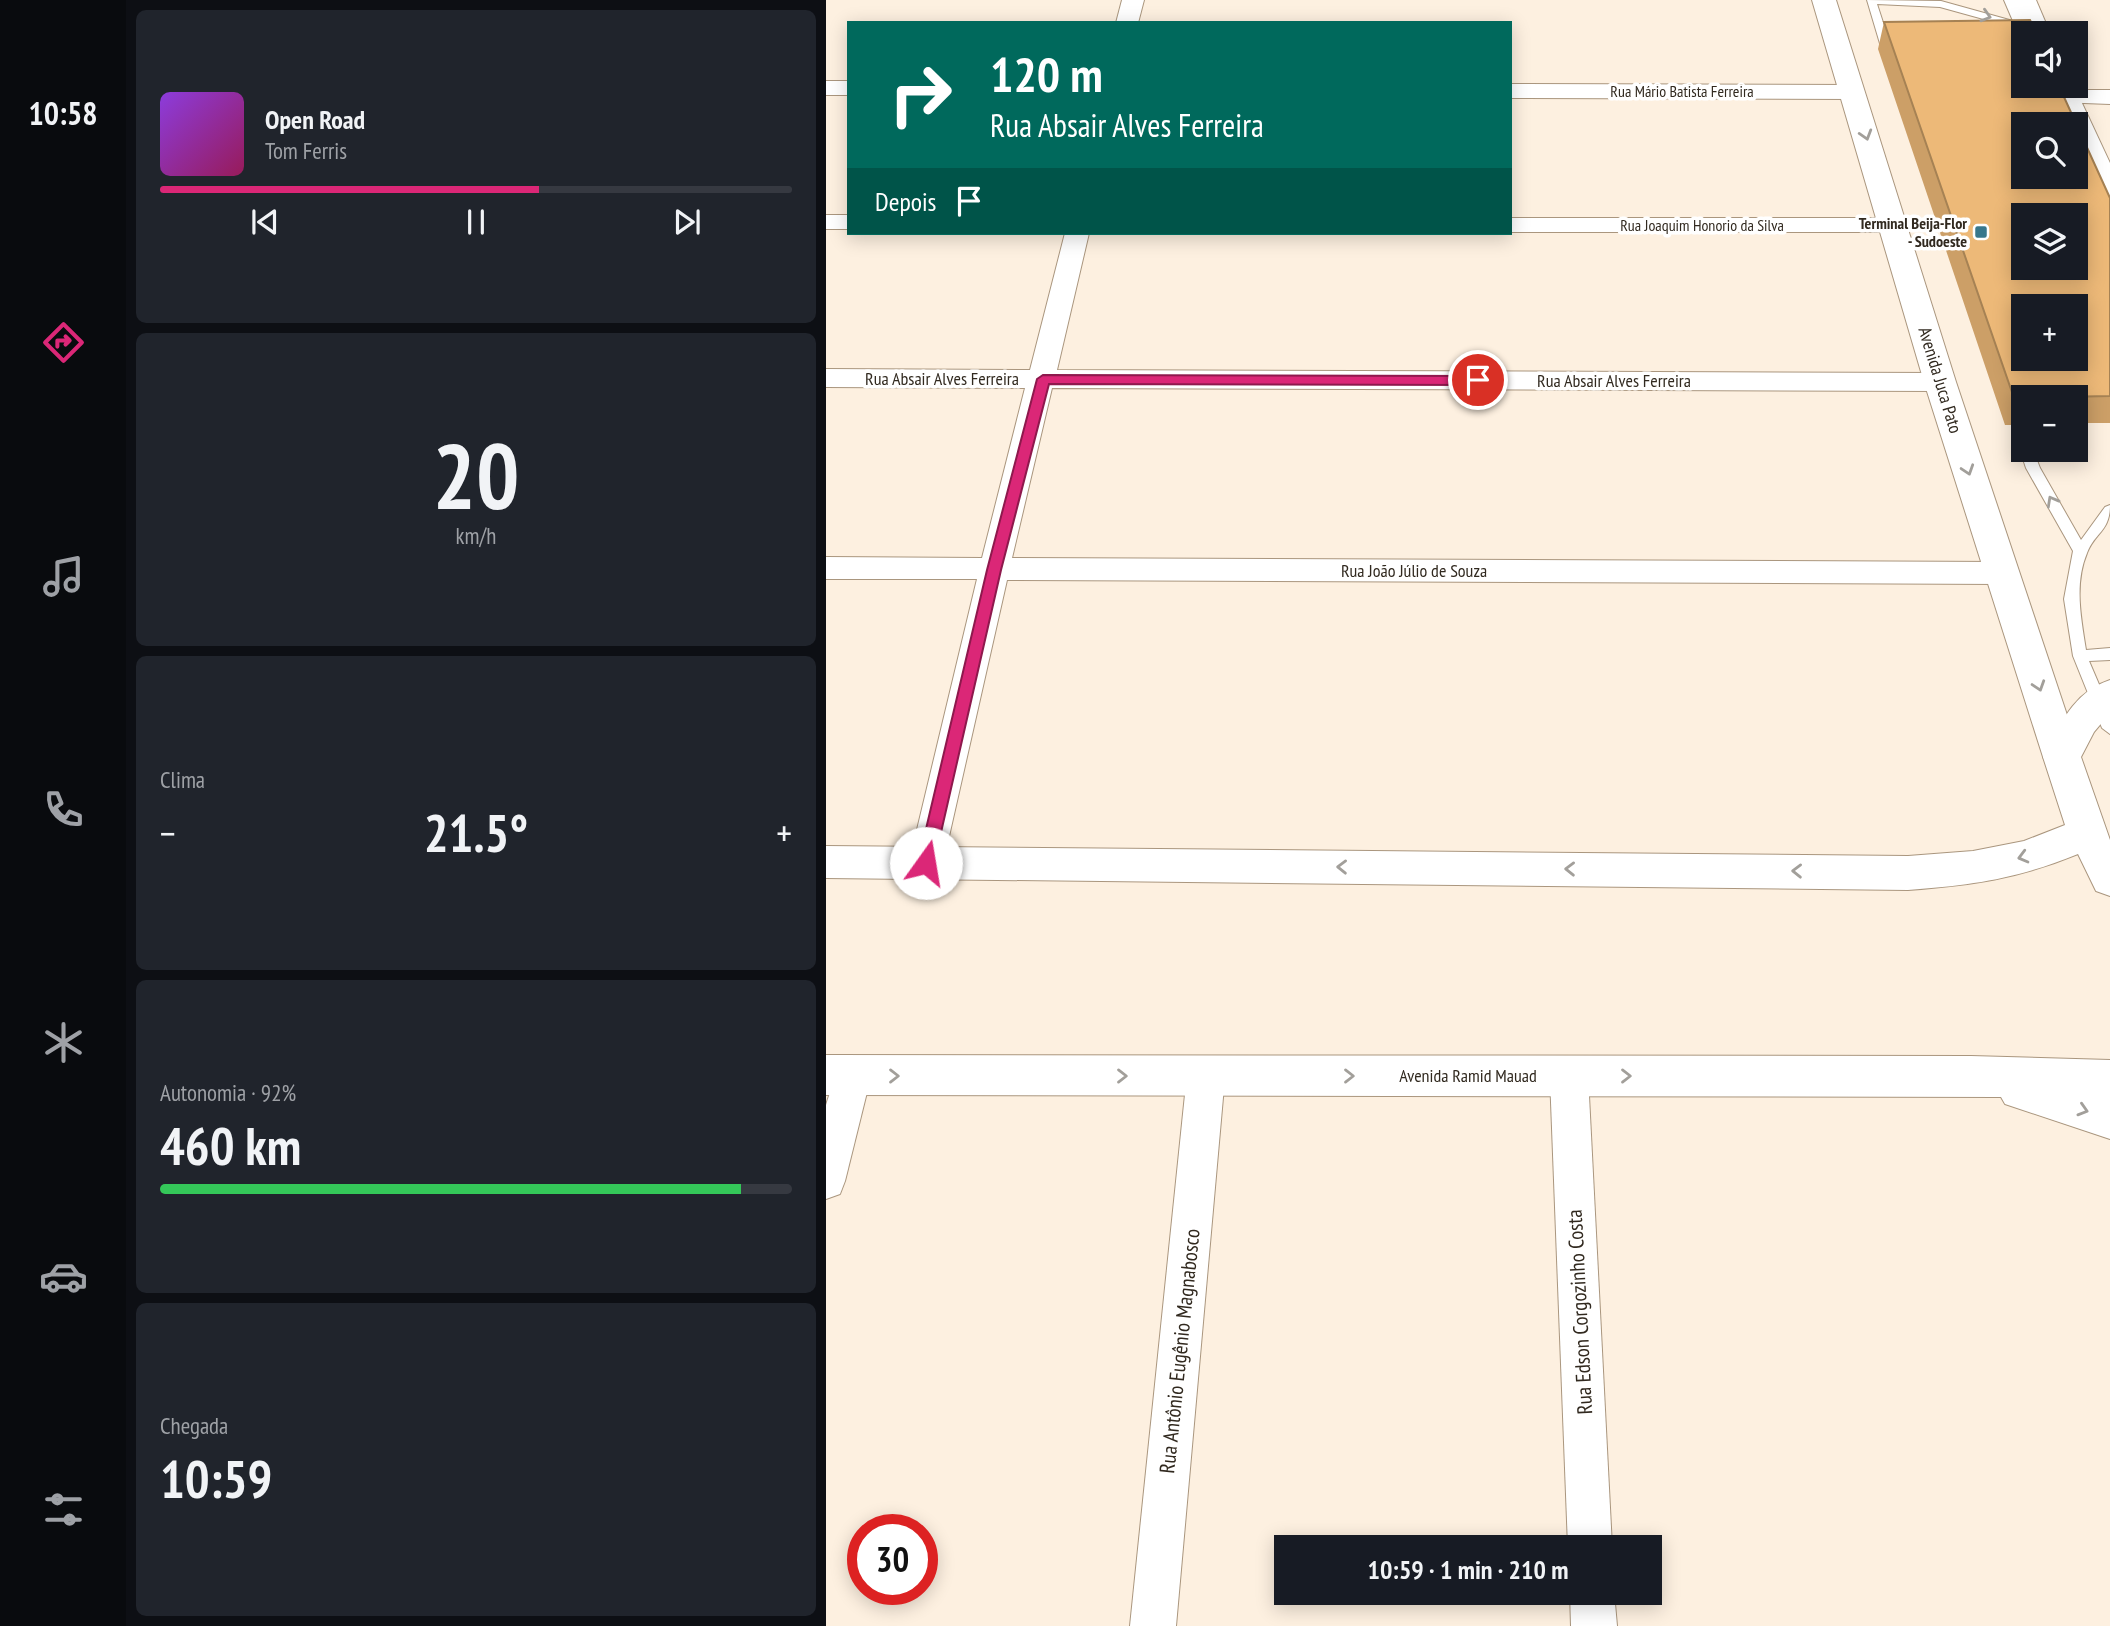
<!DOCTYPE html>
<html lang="pt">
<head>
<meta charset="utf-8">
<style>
  :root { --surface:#171b24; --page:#20242c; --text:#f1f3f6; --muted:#9ea1a6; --line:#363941; --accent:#db2777 }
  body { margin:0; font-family:"PT Sans Narrow",sans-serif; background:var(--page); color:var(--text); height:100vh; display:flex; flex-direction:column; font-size:26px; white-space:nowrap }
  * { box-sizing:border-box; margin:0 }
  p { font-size:23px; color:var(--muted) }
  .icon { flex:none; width:38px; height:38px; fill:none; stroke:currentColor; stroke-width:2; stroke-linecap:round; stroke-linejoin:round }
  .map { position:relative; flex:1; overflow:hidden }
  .drawer { display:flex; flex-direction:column; gap:10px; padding:10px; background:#0d0f14; width:700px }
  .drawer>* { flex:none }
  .banner { position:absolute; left:21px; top:21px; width:665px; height:214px; border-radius:0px; box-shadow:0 4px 18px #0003; background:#00695c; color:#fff; overflow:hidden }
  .controls { position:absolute; left:1185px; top:21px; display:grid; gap:14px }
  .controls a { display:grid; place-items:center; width:77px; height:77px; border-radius:0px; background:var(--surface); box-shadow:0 4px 18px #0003; font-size:35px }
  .speed { position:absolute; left:21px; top:1514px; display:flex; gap:14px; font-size:35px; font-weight:700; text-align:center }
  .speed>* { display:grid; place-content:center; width:91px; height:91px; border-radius:50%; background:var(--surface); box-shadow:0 4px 18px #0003; line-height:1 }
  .speed .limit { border:10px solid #d22; background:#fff; color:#111 }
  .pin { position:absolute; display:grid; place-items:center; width:60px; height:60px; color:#fff; margin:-30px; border:4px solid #fff; border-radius:50%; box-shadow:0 2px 7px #0007 }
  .me { position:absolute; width:77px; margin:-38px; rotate:13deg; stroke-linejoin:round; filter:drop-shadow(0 0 5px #0008) }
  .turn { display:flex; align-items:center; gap:24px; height:147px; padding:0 28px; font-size:32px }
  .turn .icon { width:91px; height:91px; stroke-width:2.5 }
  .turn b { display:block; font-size:49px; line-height:60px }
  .then { display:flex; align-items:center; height:66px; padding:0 28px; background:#0003; gap:14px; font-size:26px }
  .big { font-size:52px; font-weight:800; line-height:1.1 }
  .drawer .tile { flex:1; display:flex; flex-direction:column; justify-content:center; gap:10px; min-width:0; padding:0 24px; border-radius:10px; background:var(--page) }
  .drawer .dial { align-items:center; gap:0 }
  .dial b { font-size:91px; line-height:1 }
  .song { display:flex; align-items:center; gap:21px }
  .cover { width:84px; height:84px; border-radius:10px; background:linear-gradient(135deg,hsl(270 70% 55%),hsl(330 70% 35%)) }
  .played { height:7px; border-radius:4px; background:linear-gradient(90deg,var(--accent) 60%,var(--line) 60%) }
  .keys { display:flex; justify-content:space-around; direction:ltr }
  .heat { display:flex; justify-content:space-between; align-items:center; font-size:38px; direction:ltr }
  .charge { height:10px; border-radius:5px; background:linear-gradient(90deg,#34c759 92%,var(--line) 0) }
  .trip { position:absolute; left:448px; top:1535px; width:388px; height:70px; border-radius:0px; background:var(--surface); box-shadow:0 4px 18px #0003; font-weight:800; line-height:70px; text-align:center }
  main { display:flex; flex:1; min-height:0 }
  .menu { display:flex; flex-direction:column; width:126px; justify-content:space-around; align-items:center; background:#090b0e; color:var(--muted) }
  .menu .icon { width:49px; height:49px }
  .menu .selected { color:var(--accent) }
  .menu b { font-size:32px; color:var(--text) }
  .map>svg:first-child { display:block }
</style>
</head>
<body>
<main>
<nav class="menu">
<b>10:58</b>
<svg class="icon selected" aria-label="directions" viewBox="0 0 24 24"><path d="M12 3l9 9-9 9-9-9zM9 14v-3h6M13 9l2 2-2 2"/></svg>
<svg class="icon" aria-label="music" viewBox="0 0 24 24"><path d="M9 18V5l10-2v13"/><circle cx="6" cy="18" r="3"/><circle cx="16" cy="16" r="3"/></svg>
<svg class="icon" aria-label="phone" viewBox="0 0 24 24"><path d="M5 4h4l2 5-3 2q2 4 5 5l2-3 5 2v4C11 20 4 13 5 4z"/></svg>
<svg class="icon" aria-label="climate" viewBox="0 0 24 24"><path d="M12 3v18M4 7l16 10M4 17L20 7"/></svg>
<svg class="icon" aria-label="car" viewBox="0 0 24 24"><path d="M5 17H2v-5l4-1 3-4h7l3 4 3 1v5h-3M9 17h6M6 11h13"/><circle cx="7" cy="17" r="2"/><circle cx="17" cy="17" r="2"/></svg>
<svg class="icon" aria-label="filters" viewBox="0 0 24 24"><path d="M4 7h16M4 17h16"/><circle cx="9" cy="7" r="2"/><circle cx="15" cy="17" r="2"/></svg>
</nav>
<section class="drawer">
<div class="tile">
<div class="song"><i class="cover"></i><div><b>Open Road</b><p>Tom Ferris</p></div></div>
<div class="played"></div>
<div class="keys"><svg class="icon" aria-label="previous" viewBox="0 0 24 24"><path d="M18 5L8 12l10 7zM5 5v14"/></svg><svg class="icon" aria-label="pause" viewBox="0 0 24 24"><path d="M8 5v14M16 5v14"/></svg><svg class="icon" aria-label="next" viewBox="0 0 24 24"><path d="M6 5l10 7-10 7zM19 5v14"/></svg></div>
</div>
<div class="tile dial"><b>20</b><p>km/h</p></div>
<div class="tile"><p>Clima</p>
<div class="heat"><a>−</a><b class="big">21.5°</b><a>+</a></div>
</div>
<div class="tile"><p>Autonomia · 92%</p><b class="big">460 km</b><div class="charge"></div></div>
<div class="tile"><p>Chegada</p><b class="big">10:59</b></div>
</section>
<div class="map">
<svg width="1284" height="1626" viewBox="0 0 1284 1626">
  <rect width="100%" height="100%" fill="#fdf0e0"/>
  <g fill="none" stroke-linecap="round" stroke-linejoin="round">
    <g stroke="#aa967e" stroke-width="2">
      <g id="service">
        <path d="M1041 0 1115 1 1187 21 1178 0H1188L1202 33 1193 35 1190 28 1114 7 1051 4 1065 47 1060 50 1055 47Z"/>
        <path d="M1195 425H1197V441L1192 440 1188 429Z"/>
        <path d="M1196 447 1197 450H1207L1214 468 1255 540 1279 507 1284 505C1284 532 1269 532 1261 553 1248 584 1255 618 1260 650L1284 648V660L1263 661 1284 710V734L1276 728 1247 656 1238 599 1247 551 1200 468 1194 450Z"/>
      </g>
    </g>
    <g stroke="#aa967e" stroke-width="2">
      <g id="minor">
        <path d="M296 0H318L312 23H290Z"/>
        <rect x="0" y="81" width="23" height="14"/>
        <path d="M684 84 1027 85 1035 87 1038 92 1035 97 1027 99 684 98Z"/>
        <path d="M1239 90H1284V104L1231 102 1228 97 1231 92Z"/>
        <rect x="0" y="215" width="23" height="14"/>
        <path d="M684 218H1067L1076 220 1079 225 1076 230 1067 232H684Z"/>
        <path d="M239 233H263L231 370 1114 373 1124 376 1127 382 1124 388 1114 391 226 388 186 558 1175 562 1186 565 1190 573 1186 581 1175 584 181 580 117 863 112 873 100 877 88 873 83 863 151 579H0V557L156 558 199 388 0 387V369L204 370Z"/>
        <path d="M380 1058 393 1063 399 1075 350 1626H304L361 1075 367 1063Z"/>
        <path d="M26 1059 39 1064 45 1076 19 1181 14 1194 0 1199V1105L13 1064Z"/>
        <path d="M743 1059 756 1064 762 1076 786 1547H742L724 1076 730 1064Z"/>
        <path d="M744 1592H788L791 1626H745Z"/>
      </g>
    </g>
    <g stroke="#aa967e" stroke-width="2">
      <g id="tertiary">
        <path d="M986 0H1010L1130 382 1255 757 1249 768 1236 772 1223 768 1217 757 1098 382Z"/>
        <path d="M1186 0H1210L1224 33H1200Z"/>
        <path d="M1222 86H1248L1284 163V201L1274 199 1270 193 1250 147V124H1239Z"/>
      </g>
    </g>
    <g stroke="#aa967e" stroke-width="2">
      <g id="primary">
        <path d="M1284 680V713L1268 732 1255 757 1284 840V896L1270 891 1252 854C1191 879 1147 885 1082 890L0 878V846L1082 856 1147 851 1198 841 1239 825 1217 757C1234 725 1247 692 1284 680Z"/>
        <path d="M0 1055 1145 1056 1284 1060V1139L1179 1104 1175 1097 0 1095Z"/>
      </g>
    </g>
    <use href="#service" fill="#fff" fill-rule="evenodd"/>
    <use href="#minor" fill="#fff" fill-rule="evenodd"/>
    <use href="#tertiary" fill="#fff" fill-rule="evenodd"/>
    <use href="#primary" fill="#fff" fill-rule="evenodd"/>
  </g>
  <path fill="#cc9f67" d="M1058 22 1284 198V423H1250V397H1197V425H1179L1052 49Z"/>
  <path fill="#edb978" stroke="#a68254" stroke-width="2" fill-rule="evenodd" d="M1204 20 1210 33H1197V86H1233L1284 198V396L1188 398 1058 22ZM1197 124H1250V177H1197ZM1197 215H1250V268H1197ZM1197 306H1250V359H1197Z"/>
  <defs><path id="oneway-chevron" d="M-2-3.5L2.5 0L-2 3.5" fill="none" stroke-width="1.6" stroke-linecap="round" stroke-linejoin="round" transform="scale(1.75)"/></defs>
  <g stroke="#a29f9a">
    <use href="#oneway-chevron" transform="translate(1160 16) rotate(17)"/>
    <use href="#oneway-chevron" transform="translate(1040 135) rotate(73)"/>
    <use href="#oneway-chevron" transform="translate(1142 470) rotate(72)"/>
    <use href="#oneway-chevron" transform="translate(1226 501) rotate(-119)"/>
    <use href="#oneway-chevron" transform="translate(1213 686) rotate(72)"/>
    <use href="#oneway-chevron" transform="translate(1197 857) rotate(165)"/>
    <use href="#oneway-chevron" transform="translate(516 867) rotate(-179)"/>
    <use href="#oneway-chevron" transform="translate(744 869) rotate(-179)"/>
    <use href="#oneway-chevron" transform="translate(971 871) rotate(-179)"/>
    <use href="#oneway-chevron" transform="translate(68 1076)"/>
    <use href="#oneway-chevron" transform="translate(296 1076)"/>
    <use href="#oneway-chevron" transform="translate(523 1076)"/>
    <use href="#oneway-chevron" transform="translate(800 1076)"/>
    <use href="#oneway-chevron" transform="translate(1257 1110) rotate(17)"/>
  </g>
  <path fill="#db2777" stroke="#8e194d" stroke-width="2" d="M217 375 652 376 658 380 652 385 223 384 175 570 108 863 106 868H94L92 863 161 570 211 379Z"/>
  <rect fill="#38778c" stroke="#fff" stroke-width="2.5" x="1148" y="225" width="14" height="14" rx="3.5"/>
  <g text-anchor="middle" stroke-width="7" stroke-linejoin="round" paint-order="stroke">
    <g font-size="16" fill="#31291f" stroke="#fff">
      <text x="856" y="97">Rua Mário Batista Ferreira</text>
      <text x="876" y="231">Rua Joaquim Honorio da Silva</text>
    </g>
    <g font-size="16" font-weight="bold" fill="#31291f" stroke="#fff" text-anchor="end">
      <text x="1141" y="229">Terminal Beija-Flor<tspan x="1141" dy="18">- Sudoeste</tspan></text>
    </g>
    <g font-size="18" fill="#31291f" stroke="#fff">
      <text x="116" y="385">Rua Absair Alves Ferreira</text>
      <text transform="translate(1114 380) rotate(73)" y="6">Avenida Juca Pato</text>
      <text x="788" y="387">Rua Absair Alves Ferreira</text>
      <text x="588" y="577">Rua João Júlio de Souza</text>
      <text x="642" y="1082">Avenida Ramid Mauad</text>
    </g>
    <g font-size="21" fill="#31291f" stroke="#fff">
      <text transform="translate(754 1312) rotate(-93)" y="7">Rua Edson Corgozinho Costa</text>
      <text transform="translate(354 1351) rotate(-84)" y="7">Rua Antônio Eugênio Magnabosco</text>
    </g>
  </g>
</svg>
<div class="controls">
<a><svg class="icon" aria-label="sound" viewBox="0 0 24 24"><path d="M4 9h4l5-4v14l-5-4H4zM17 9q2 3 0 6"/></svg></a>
<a><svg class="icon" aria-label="search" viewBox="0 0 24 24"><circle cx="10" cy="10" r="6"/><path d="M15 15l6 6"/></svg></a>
<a><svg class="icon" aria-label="layers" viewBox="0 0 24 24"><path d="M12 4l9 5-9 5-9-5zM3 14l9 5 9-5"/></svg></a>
<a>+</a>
<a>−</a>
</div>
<div class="speed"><div class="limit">30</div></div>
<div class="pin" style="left:652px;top:380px;background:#d93025"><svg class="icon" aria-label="arrive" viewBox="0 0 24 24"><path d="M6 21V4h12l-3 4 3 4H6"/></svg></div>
<svg class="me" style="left:100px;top:863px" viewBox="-20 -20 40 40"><circle r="19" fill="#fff"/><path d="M0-13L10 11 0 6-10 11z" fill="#db2777"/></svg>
<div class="trip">10:59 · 1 min · 210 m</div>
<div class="banner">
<div class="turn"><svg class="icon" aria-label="right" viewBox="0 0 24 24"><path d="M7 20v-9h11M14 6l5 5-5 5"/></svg><div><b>120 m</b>Rua Absair Alves Ferreira</div></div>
<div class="then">Depois<svg class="icon" aria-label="arrive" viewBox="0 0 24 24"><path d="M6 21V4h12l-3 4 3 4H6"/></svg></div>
</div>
</div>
</main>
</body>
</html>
